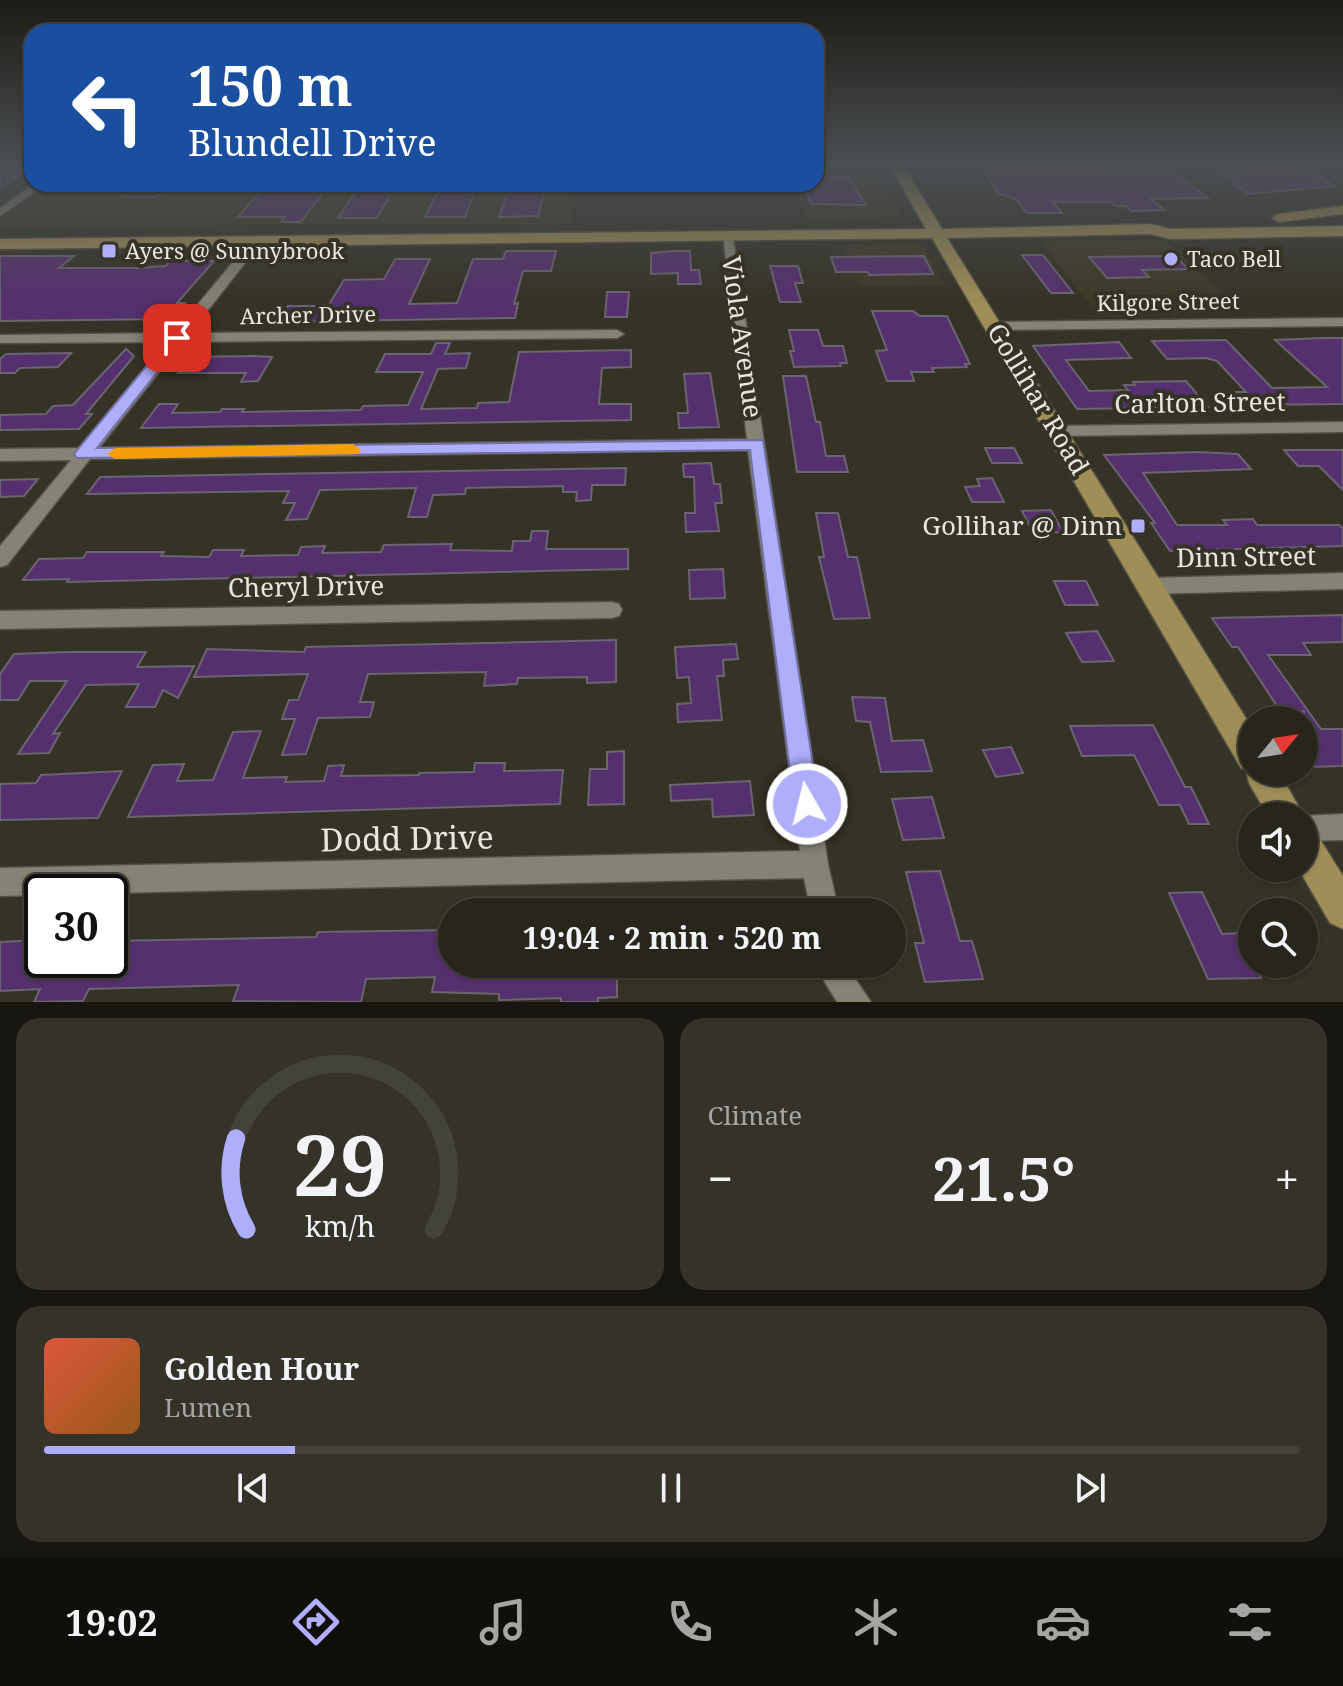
<!DOCTYPE html>
<html lang="en">
<head>
<meta charset="utf-8">
<style>
  :root { --surface:#28261c; --page:#343229; --text:#f1f3f6; --muted:#a5a5a3; --line:#44433b; --accent:#aeaefb }
  body { margin:0; font-family:"Noto Serif",serif; background:var(--page); color:var(--text); height:100vh; display:flex; flex-direction:column; font-size:30px; white-space:nowrap }
  * { box-sizing:border-box; margin:0 }
  p { font-size:26px; color:var(--muted) }
  .icon { flex:none; width:44px; height:44px; fill:none; stroke:currentColor; stroke-width:2; stroke-linecap:round; stroke-linejoin:round }
  .map { position:relative; height:1002px; overflow:hidden }
  .drawer { display:flex; flex-direction:column; gap:16px; padding:16px; background:#16150f; flex:1 }
  .drawer>* { flex:none }
  .top-card { position:absolute; left:24px; top:24px; width:800px; height:168px; border-radius:24px; box-shadow:0 2px 6px #0004,0 0 0 2px var(--line); background:#1a4fa0; color:#fff; overflow:hidden }
  .needle { width:52px; rotate:60deg }
  .tools { position:absolute; left:1238px; top:706px; display:grid; gap:16px }
  .tools a { display:grid; place-items:center; width:80px; height:80px; border-radius:50%; background:var(--surface); box-shadow:0 2px 6px #0004,0 0 0 2px var(--line); font-size:40px }
  .speed { position:absolute; left:24px; top:874px; display:flex; gap:16px; font-size:40px; font-weight:700; text-align:center }
  .speed>* { display:grid; place-content:center; width:104px; height:104px; border-radius:50%; background:var(--surface); box-shadow:0 2px 6px #0004,0 0 0 2px var(--line); line-height:1 }
  .speed .limit { border:4px solid #111; border-radius:12px; background:#fff; color:#111 }
  .pin { position:absolute; display:grid; place-items:center; width:68px; height:68px; color:#fff; margin:-34px; border-radius:16px; box-shadow:0 4px 12px #0006 }
  .me { position:absolute; width:88px; margin:-44px; rotate:352deg; stroke-linejoin:round; filter:drop-shadow(0 0 6px #0008) }
  .turn { display:flex; align-items:center; gap:28px; height:168px; padding:0 32px; font-size:36px }
  .turn .icon { width:104px; height:104px; stroke-width:2.5 }
  .turn b { display:block; font-size:56px; line-height:68px }
  .big { font-size:60px; font-weight:700; line-height:1.1 }
  .drawer .card { flex:1; display:flex; flex-direction:column; justify-content:center; gap:12px; min-width:0; padding:0 28px; border-radius:24px; background:var(--page) }
  .drawer .dial { align-items:center; gap:0 }
  .dial svg { height:208px; overflow:visible; fill:none; stroke:var(--line); stroke-width:7; stroke-linecap:round; text-anchor:middle }
  .dial text { fill:var(--text); stroke:none }
  .song { display:flex; align-items:center; gap:24px }
  .cover { width:96px; height:96px; border-radius:12px; background:linear-gradient(135deg,hsl(10 70% 55%),hsl(30 70% 35%)) }
  .played { height:8px; border-radius:4px; background:linear-gradient(90deg,var(--accent) 20%,var(--line) 20%) }
  .keys { display:flex; justify-content:space-around; direction:ltr }
  .heat { display:flex; justify-content:space-between; align-items:center; font-size:44px; direction:ltr }
  .drawer .tiles { flex:1; display:grid; gap:16px; grid-template-columns:1fr 1fr }
  .card:last-child { grid-column:span 2 }
  .trip { position:absolute; left:438px; top:898px; width:468px; height:80px; border-radius:40px; background:var(--surface); box-shadow:0 2px 6px #0004,0 0 0 2px var(--line); font-weight:700; line-height:80px; text-align:center }
  .tab-bar { display:flex; height:128px; justify-content:space-around; align-items:center; background:#100f0b; color:var(--muted) }
  .tab-bar .icon { width:56px; height:56px }
  .tab-bar .selected { color:var(--accent) }
  .tab-bar b { font-size:36px; color:var(--text) }
  .map>svg:first-child { display:block }
</style>
</head>
<body>
<div class="map">
<svg width="1343" height="1002" viewBox="0 0 1343 1002">
  <rect width="100%" height="100%" fill="#353226"/>
  <g fill="#3e3926">
    <path d="M816 164H872L902 216 807 221 794 184H816Z"/>
    <path d="M50 184H576L571 224H267L0 229V220Z"/>
    <path d="M1166 240 1244 313 1099 317 1041 241Z"/>
    <path d="M922 244 945 286 860 287 844 245Z"/>
  </g>
  <g fill="#55306e" stroke="#6b6471" stroke-width="2">
    <path d="M0 164H32V166L0 188Z"/>
    <path d="M978 164H1114L1123 172H1174L1208 198 1151 199 1164 210 1131 211 1126 206H1115L1111 202H1053L1062 213H1027L1016 199 999 194Z"/>
    <path d="M1226 164H1299L1334 186 1248 194 1217 171H1235Z"/>
    <path d="M849 177 866 205 811 204 803 184H816V178Z"/>
    <path d="M136 184H171L157 197H120Z"/>
    <path d="M267 184H329L301 222H281L285 217H238Z"/>
    <path d="M361 184H397L377 218H338Z"/>
    <path d="M441 184H478L465 217H425Z"/>
    <path d="M510 184H546L538 216 499 217Z"/>
    <path d="M506 251H556L551 271H523L514 304 518 303 515 318 278 322 288 306H328L344 280 384 279 395 259H430L409 304 457 303 473 259H503Z"/>
    <path d="M674 251H690L691 270H699L701 284H678V273L651 274V253Z"/>
    <path d="M1022 255H1043L1073 293H1051Z"/>
    <path d="M0 256H74L59 268H137L166 266 170 261H214L177 303H185L172 319 0 321Z"/>
    <path d="M924 256 933 274 869 275 868 272H836L831 257Z"/>
    <path d="M1174 256 1189 269 1142 270 1149 277 1107 278 1089 257Z"/>
    <path d="M770 266H798L803 283H795L801 302H780Z"/>
    <path d="M607 292H629L627 317H605Z"/>
    <path d="M872 311H913L920 316H947L970 364H965L967 367 932 368 934 372H911L914 381H887L876 351 887 350Z"/>
    <path d="M789 330H818L823 346H843L847 363H840L841 366 794 367 790 351H794Z"/>
    <path d="M1324 338H1343V404L1248 405 1236 392H1246L1217 361 1206 358 1167 359 1152 341 1226 340 1272 388 1327 387 1275 340Z"/>
    <path d="M1119 342 1131 358 1066 360 1089 391 1128 390 1124 385H1135L1133 382 1186 381 1208 407 1077 409 1033 346Z"/>
    <path d="M436 343H450L445 354 470 353 466 368 438 369 421 409 477 408 478 403 509 402 519 352 631 350V367L602 368 599 404H631V420L141 428 159 404H178L172 413 220 412 222 409H244L242 412 361 410 363 406 408 405 423 372H376L385 354H431Z"/>
    <path d="M126 349 134 356 86 414H92L79 429 0 430V415L46 414 53 406 73 405Z"/>
    <path d="M71 353 58 367 20 368 15 373H0V359L6 354Z"/>
    <path d="M253 356 272 357 258 381 241 382 246 373H178L190 357Z"/>
    <path d="M710 373 719 427 679 428 678 413H688L684 374Z"/>
    <path d="M783 376H806L816 422H820L826 456H844L848 472H797Z"/>
    <path d="M985 448H1014L1022 463H992Z"/>
    <path d="M1284 450H1343V490L1319 466H1298Z"/>
    <path d="M1199 452 1238 454 1251 469 1143 473 1177 525H1227L1223 520 1253 519 1257 525H1339L1343 529V546L1170 551 1151 523H1155L1104 455Z"/>
    <path d="M711 463 714 484H720L722 503H715L719 531 686 532 685 513H695L694 477H684L683 464Z"/>
    <path d="M626 468 625 485H592L591 500 576 501 577 492H563V486L466 488 465 494 433 495 427 517H408L416 488 320 490 307 519 286 520 295 503H283L289 491 87 494 100 477Z"/>
    <path d="M992 478 1004 502H972L965 487 980 486 977 479Z"/>
    <path d="M38 479 24 496 0 497V480Z"/>
    <path d="M1051 510 1063 532 1033 533 1022 511Z"/>
    <path d="M816 513H838L848 557H857L870 618 834 619 819 557H824Z"/>
    <path d="M532 531H548L546 549H628V569L67 582 69 579 23 580 39 559 83 558 87 552H164L161 556 209 557 213 550H244L241 556 298 555 301 547 325 546 322 553 381 552 384 545 452 544 450 550 512 551 513 541H530Z"/>
    <path d="M723 569 725 598 690 599 689 570Z"/>
    <path d="M1054 581H1086L1098 605H1065Z"/>
    <path d="M1343 615V642L1303 643 1311 655H1268L1321 729H1343V766L1308 767 1304 762V711L1281 712 1238 647H1232L1212 618Z"/>
    <path d="M1097 631 1114 661 1082 662 1066 633Z"/>
    <path d="M616 640V682L587 683V677L518 678 517 684 484 686 486 672 368 674 360 702H374L370 717 318 718 306 754 282 755 295 719H282L289 700H298L308 674 194 677 207 649 304 652 306 647Z"/>
    <path d="M736 644 738 659 723 660 724 676H717L722 720 678 722 677 704 691 703 689 677 677 678 675 647Z"/>
    <path d="M67 652H146L137 667 194 666 178 698 163 690 155 707H126L139 684 86 685 53 734 60 733 49 753 18 754 67 681H30L18 700H0V674L14 654Z"/>
    <path d="M852 697 885 698 892 741 923 740 932 771 881 772 870 722 856 721Z"/>
    <path d="M1153 725 1185 787H1191L1209 824H1189L1180 805H1159L1134 755 1082 756 1070 726Z"/>
    <path d="M261 731 243 778 287 777 285 782 324 781 328 766 344 765 341 776 419 775V773L474 772 475 763H505L504 771 563 770 560 804 128 817 153 765 184 764 177 781 213 780 233 732Z"/>
    <path d="M1011 747 1023 773 996 777 983 750Z"/>
    <path d="M624 751V804L588 805 590 769H607V752Z"/>
    <path d="M122 771 98 818 0 820V784L36 783 41 775Z"/>
    <path d="M750 781 754 815 713 817 712 799 671 801 670 785Z"/>
    <path d="M932 797 944 838 903 840 892 799Z"/>
    <path d="M940 871 960 941H972L983 979 925 982 915 943H924L906 872Z"/>
    <path d="M1202 892 1222 934 1239 933 1261 978 1208 979 1169 893Z"/>
    <path d="M452 930V964H617V997L598 998V1002H561V998L499 1000V994L432 992 435 977 366 979 361 1002 233 1001 239 985 89 989 83 1001 34 1002 40 989 0 991V942L38 940 28 960H110V941L316 937 318 932Z"/>
  </g>
  <g fill="none" stroke-linecap="round" stroke-linejoin="round">
    <g stroke="#524f44" stroke-width="3">
      <g id="minor">
        <path d="M34 184H46L0 216V208Z"/>
        <path d="M723 235 733 237 828 864 839 912H811L804 878 110 893 42 892V895L0 896V868L800 851 748 450 90 459 7 565 0 567V546L71 460 0 461V449L80 448 167 342 0 343V335L174 333 253 238 257 236 263 240 190 333 617 330 624 334 617 338 183 342 99 448 747 439Z"/>
        <path d="M1343 318V326L994 330 987 326 994 322Z"/>
        <path d="M1343 422V432L1057 436 1049 431 1057 426Z"/>
        <path d="M1343 573V589L1150 594 1143 592 1140 586 1143 580 1150 578Z"/>
        <path d="M612 602 619 604 622 610 619 616 612 618 0 629V611Z"/>
        <path d="M1343 814V840L1304 841 1302 816Z"/>
        <path d="M821 964H851L852 974 871 1002H837L824 981Z"/>
      </g>
    </g>
    <g stroke="#524f44" stroke-width="3">
      <g id="major">
        <path d="M889 164H902L942 229 1150 224 1171 229 1343 226V236L1171 239 1150 234 947 238 1252 728V772H1279L1304 816H1268L1249 783 1246 770 1241 768 932 238 0 249V239L926 229Z"/>
        <path d="M1343 206V214L1279 222 1272 218 1279 214Z"/>
        <path d="M1304 828 1316 833 1343 876V929L1330 923 1298 868H1304Z"/>
      </g>
    </g>
    <use href="#minor" fill="#868375" fill-rule="evenodd"/>
    <use href="#major" fill="#9f8e56" fill-rule="evenodd"/>
  </g>
  <linearGradient id="sky" x2="0" y2="1"><stop stop-color="#1d1c15"/><stop offset="0.54" stop-color="#4b4f52"/><stop offset="1" stop-color="#4b4f52" stop-opacity="0"/></linearGradient>
  <rect width="1343" height="305" fill="url(#sky)"/>
  <path fill="#aeaefb" stroke="#7171a3" stroke-width="2" d="M177 334 182 335V341L97 448 763 440 819 804 816 813 807 816 798 813 794 804 750 450 77 458 74 454 77 450 172 335Z"/>
  <path fill="#f59e0b" d="M353 444 361 450 359 454 115 459 107 454 115 448Z"/>
  <g fill="#aeaefb" stroke="#353226" stroke-width="3">
    <rect x="101" y="243" width="16" height="16" rx="4"/>
    <circle cx="1171" cy="259" r="8"/>
    <rect x="1130" y="518" width="16" height="16" rx="4"/>
  </g>
  <g text-anchor="middle" stroke-width="8" stroke-linejoin="round" paint-order="stroke">
    <g font-size="22" fill="#e8e6de" stroke="#353226" text-anchor="start">
      <text x="125" y="259">Ayers @ Sunnybrook</text>
      <text x="1187" y="267">Taco Bell</text>
    </g>
    <g font-size="22" fill="#e8e6de" stroke="#353226">
      <text transform="translate(1168 302) rotate(-1)" y="8">Kilgore Street</text>
      <text transform="translate(308 315) rotate(-1)" y="8">Archer Drive</text>
    </g>
    <g font-size="26" fill="#e8e6de" stroke="#353226">
      <text transform="translate(742 337) rotate(82)" y="9">Viola Avenue</text>
      <text transform="translate(1038 399) rotate(59)" y="9">Gollihar Road</text>
      <text transform="translate(1200 403) rotate(-1)" y="9">Carlton Street</text>
      <text transform="translate(1246 557) rotate(-1)" y="9">Dinn Street</text>
      <text transform="translate(306 587) rotate(-1)" y="9">Cheryl Drive</text>
    </g>
    <g font-size="26" fill="#e8e6de" stroke="#353226" text-anchor="end">
      <text x="1122" y="535">Gollihar @ Dinn</text>
    </g>
    <g font-size="32" fill="#e8e6de" stroke="#353226">
      <text transform="translate(407 839) rotate(-1)" y="11">Dodd Drive</text>
    </g>
  </g>
</svg>
<div class="tools">
<a><svg class="needle" viewBox="-14 -14 28 28"><path d="M0-13l5 13h-10z" fill="#e53935"/><path d="M0 13l5-13h-10z" fill="#a5a5a3"/></svg></a>
<a><svg class="icon" aria-label="sound" viewBox="0 0 24 24"><path d="M4 9h4l5-4v14l-5-4H4zM17 9q2 3 0 6"/></svg></a>
<a><svg class="icon" aria-label="search" viewBox="0 0 24 24"><circle cx="10" cy="10" r="6"/><path d="M15 15l6 6"/></svg></a>
</div>
<div class="speed"><div class="limit">30</div></div>
<div class="pin" style="left:177px;top:338px;background:#d93025"><svg class="icon" aria-label="arrive" viewBox="0 0 24 24"><path d="M6 21V4h12l-3 4 3 4H6"/></svg></div>
<svg class="me" style="left:807px;top:804px" viewBox="-20 -20 40 40"><circle r="17" fill="#aeaefb" stroke="#fff" stroke-width="3"/><path d="M0-11L8 9 0 5-8 9z" fill="#fff"/></svg>
<div class="trip">19:04 · 2 min · 520 m</div>
<div class="top-card">
<div class="turn"><svg class="icon" aria-label="left" viewBox="0 0 24 24"><path d="M17 20v-9H6M10 6l-5 5 5 5"/></svg><div><b>150 m</b>Blundell Drive</div></div>
</div>
</div>
<section class="drawer">
<div class="tiles">
<div class="card dial"><svg viewBox="0 0 100 80">
<path d="M14 69A42 42 0 1 1 86 69"/>
<path d="M14 69A42 42 0 0 1 10 34" stroke="#aeaefb"/>
<text x="50" y="56" font-size="32" font-weight="700">29</text>
<text x="50" y="72" font-size="11">km/h</text>
</svg></div>
<div class="card"><p>Climate</p>
<div class="heat"><a>−</a><b class="big">21.5°</b><a>+</a></div>
</div>
<div class="card">
<div class="song"><i class="cover"></i><div><b>Golden Hour</b><p>Lumen</p></div></div>
<div class="played"></div>
<div class="keys"><svg class="icon" aria-label="previous" viewBox="0 0 24 24"><path d="M18 5L8 12l10 7zM5 5v14"/></svg><svg class="icon" aria-label="pause" viewBox="0 0 24 24"><path d="M8 5v14M16 5v14"/></svg><svg class="icon" aria-label="next" viewBox="0 0 24 24"><path d="M6 5l10 7-10 7zM19 5v14"/></svg></div>
</div>
</div>
</section>
<nav class="tab-bar">
<b>19:02</b>
<svg class="icon selected" aria-label="directions" viewBox="0 0 24 24"><path d="M12 3l9 9-9 9-9-9zM9 14v-3h6M13 9l2 2-2 2"/></svg>
<svg class="icon" aria-label="music" viewBox="0 0 24 24"><path d="M9 18V5l10-2v13"/><circle cx="6" cy="18" r="3"/><circle cx="16" cy="16" r="3"/></svg>
<svg class="icon" aria-label="phone" viewBox="0 0 24 24"><path d="M5 4h4l2 5-3 2q2 4 5 5l2-3 5 2v4C11 20 4 13 5 4z"/></svg>
<svg class="icon" aria-label="climate" viewBox="0 0 24 24"><path d="M12 3v18M4 7l16 10M4 17L20 7"/></svg>
<svg class="icon" aria-label="car" viewBox="0 0 24 24"><path d="M5 17H2v-5l4-1 3-4h7l3 4 3 1v5h-3M9 17h6M6 11h13"/><circle cx="7" cy="17" r="2"/><circle cx="17" cy="17" r="2"/></svg>
<svg class="icon" aria-label="filters" viewBox="0 0 24 24"><path d="M4 7h16M4 17h16"/><circle cx="9" cy="7" r="2"/><circle cx="15" cy="17" r="2"/></svg>
</nav>
</body>
</html>
